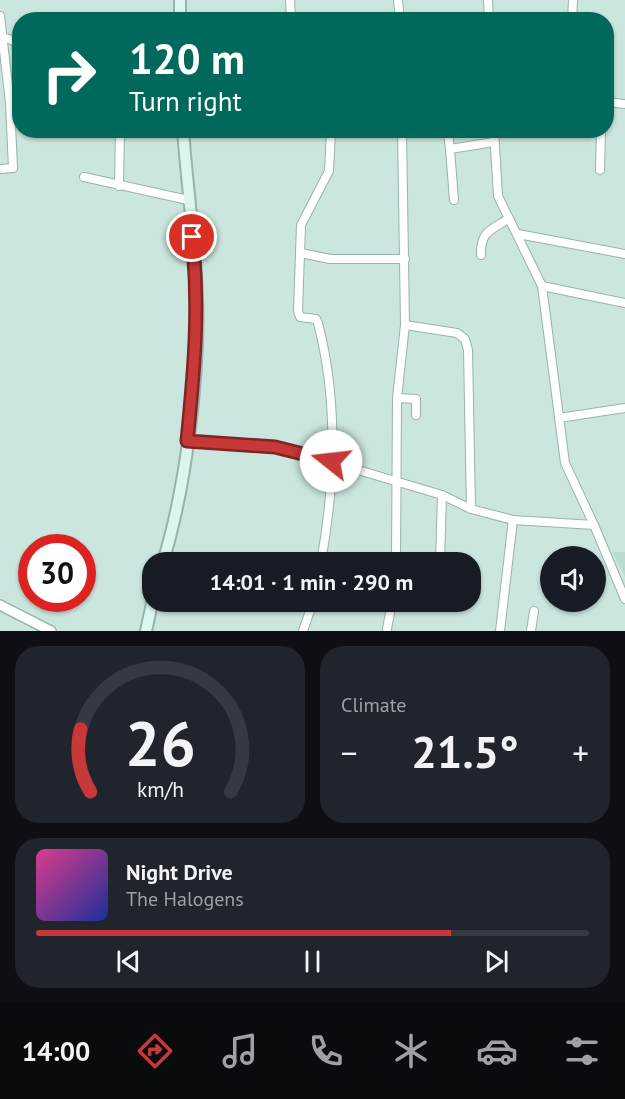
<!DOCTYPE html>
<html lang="en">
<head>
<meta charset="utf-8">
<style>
  :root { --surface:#171b24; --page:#20242c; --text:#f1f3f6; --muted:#9ea1a6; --line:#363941; --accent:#c73838 }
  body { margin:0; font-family:"PT Sans",sans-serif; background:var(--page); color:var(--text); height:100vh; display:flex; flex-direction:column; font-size:22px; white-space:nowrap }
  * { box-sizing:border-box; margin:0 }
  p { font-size:20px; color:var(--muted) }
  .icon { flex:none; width:33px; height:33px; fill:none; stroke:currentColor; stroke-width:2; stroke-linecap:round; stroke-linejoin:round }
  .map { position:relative; height:631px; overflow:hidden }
  .panel { display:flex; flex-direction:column; gap:15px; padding:15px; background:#0d0f14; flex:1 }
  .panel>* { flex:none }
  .hud { position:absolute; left:12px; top:12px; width:602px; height:126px; border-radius:24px; box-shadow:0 2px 4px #0004; background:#00695c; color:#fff; overflow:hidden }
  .fabs { position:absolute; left:540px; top:546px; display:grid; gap:12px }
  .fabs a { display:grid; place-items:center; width:66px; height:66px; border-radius:50%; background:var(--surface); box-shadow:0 2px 4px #0004; font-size:30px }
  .speed { position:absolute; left:18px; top:534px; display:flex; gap:12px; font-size:30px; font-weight:700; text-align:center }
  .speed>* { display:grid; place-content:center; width:78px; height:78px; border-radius:50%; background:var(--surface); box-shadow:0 2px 4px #0004; line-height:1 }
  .speed .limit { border:9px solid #d22; background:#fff; color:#111 }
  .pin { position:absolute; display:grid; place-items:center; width:51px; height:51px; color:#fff; margin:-26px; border:3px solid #fff; border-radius:50%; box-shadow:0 2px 6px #0007 }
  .me { position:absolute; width:66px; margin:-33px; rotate:286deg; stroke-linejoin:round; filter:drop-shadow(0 0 4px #0008) }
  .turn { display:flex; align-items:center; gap:21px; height:126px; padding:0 18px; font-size:27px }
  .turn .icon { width:78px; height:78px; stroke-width:2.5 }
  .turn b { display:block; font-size:42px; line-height:51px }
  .big { font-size:45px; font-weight:700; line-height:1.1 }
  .panel .tile { flex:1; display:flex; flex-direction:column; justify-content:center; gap:9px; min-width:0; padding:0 21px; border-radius:24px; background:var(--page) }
  .panel .dial { align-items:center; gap:0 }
  .dial svg { height:156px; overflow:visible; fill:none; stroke:var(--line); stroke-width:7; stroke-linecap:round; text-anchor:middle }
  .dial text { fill:var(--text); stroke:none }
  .song { display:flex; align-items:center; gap:18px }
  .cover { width:72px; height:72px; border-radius:9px; background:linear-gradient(135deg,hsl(330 70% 55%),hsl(230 70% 35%)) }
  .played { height:6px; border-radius:3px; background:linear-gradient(90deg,var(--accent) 75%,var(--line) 75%) }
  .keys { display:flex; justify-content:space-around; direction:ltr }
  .heat { display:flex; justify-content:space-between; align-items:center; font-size:33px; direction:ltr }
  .panel .tiles { flex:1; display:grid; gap:15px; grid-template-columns:1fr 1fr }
  .tile:last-child { grid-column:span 2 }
  .trip { position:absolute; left:142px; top:552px; width:339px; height:60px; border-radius:24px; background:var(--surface); box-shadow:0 2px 4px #0004; font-weight:700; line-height:60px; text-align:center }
  .tabs { display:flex; height:96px; justify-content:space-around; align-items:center; background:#090b0e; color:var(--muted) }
  .tabs .icon { width:42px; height:42px }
  .tabs .on { color:var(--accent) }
  .tabs b { font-size:27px; color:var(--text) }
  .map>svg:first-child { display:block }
</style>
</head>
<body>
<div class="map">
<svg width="625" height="631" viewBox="0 0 625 631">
  <rect width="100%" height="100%" fill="#cae6de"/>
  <path fill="#b8dcd1" d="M613 552H625V577Z"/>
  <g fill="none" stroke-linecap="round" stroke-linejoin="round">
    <g stroke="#98b3ab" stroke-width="10">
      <g id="minor">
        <path d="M290 0 291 20"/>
        <path d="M398 0 400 20"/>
        <path d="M488 0 489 20"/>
        <path d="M0 16 10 103 13 168 0 169"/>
        <path d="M572 20 573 0"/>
        <path d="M0 36 20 43"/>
        <path d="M606 102 625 104"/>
        <path d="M494 130 498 196 542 286 565 463 594 525"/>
        <path d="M448 133 450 149"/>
        <path d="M600 170 601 130"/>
        <path d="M84 177 188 200"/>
        <path d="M119 186 120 130"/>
        <path d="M454 200 450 149 494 142"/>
        <path d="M518 234 625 254"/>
        <path d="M301 253 330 259H405"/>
        <path d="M481 255C480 232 491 230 508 219"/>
        <path d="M542 286 625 303"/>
        <path d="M405 325 457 333 465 339 468 350 471 509"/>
        <path d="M397 398 416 399V415"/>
        <path d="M559 418 625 408"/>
        <path d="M187 441 240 443 301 453 442 495 471 509 513 520 594 525 625 599"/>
        <path d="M321 562C335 485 338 400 318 323L316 319 300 317 298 311 301 225 329 171 331 130"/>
        <path d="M396 562 397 398 405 325 402 130"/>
        <path d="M440 562 442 495"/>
        <path d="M387 629 392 602"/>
        <path d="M303 631 313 602"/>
        <path d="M500 631 513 520"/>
        <path d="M531 631 534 611"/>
      </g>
    </g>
    <g stroke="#98b3ab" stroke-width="12">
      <path id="tertiary" d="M0 605 51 631"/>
    </g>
    <g stroke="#98b3ab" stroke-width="14">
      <g id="secondary">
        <path d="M180 0V20"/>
        <path d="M163 562C186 487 200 374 197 295 195 240 187 185 183 130"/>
        <path d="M146 631 153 599"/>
      </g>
    </g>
    <use href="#minor" stroke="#fff" stroke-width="8"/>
    <use href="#tertiary" stroke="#fff" stroke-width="9"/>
    <use href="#secondary" stroke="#daf6ee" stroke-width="10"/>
  </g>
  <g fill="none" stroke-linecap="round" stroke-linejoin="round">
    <g stroke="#812424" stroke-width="15">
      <path id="route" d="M192 237C200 306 194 372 187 441L275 447 331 461"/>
    </g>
    <use href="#route" stroke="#c73838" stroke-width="10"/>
  </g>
</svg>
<div class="fabs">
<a><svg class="icon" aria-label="sound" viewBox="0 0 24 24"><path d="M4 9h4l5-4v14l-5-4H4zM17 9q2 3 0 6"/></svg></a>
</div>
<div class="speed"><div class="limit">30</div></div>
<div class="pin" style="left:192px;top:237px;background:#d93025"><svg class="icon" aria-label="arrive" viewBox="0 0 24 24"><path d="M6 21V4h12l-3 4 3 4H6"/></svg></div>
<svg class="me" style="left:331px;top:461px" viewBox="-20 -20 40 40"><circle r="19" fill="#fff"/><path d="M0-13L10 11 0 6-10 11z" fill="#c73838"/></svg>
<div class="trip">14:01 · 1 min · 290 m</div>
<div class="hud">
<div class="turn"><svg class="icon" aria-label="right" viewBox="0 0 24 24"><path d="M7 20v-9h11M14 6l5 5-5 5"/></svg><div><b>120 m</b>Turn right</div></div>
</div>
</div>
<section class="panel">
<div class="tiles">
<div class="tile dial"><svg viewBox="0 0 100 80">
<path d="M14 69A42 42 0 1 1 86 69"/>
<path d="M14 69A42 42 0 0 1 9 37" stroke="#c73838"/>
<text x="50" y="56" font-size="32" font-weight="700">26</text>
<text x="50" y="72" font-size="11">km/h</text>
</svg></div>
<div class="tile"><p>Climate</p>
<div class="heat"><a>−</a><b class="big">21.5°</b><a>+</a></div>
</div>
<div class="tile">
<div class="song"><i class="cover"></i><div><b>Night Drive</b><p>The Halogens</p></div></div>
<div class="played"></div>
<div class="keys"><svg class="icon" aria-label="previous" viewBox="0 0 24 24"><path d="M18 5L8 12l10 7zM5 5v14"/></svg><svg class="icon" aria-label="pause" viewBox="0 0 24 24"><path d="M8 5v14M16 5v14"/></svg><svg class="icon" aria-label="next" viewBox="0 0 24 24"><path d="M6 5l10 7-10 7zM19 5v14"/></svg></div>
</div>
</div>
</section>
<nav class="tabs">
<b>14:00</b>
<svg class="icon on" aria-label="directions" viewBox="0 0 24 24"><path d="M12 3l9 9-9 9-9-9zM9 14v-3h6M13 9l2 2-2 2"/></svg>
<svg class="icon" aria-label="music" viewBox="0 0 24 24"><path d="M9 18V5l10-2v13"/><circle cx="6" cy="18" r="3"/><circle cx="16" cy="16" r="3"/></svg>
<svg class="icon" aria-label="phone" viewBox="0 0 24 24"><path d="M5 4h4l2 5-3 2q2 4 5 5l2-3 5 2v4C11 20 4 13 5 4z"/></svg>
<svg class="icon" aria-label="climate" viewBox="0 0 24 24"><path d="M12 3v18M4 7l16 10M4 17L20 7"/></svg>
<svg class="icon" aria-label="car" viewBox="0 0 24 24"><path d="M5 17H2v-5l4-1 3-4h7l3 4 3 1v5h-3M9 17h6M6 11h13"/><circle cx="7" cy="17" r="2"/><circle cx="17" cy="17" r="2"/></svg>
<svg class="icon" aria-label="filters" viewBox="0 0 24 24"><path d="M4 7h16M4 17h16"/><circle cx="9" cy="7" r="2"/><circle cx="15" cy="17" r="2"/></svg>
</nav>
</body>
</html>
